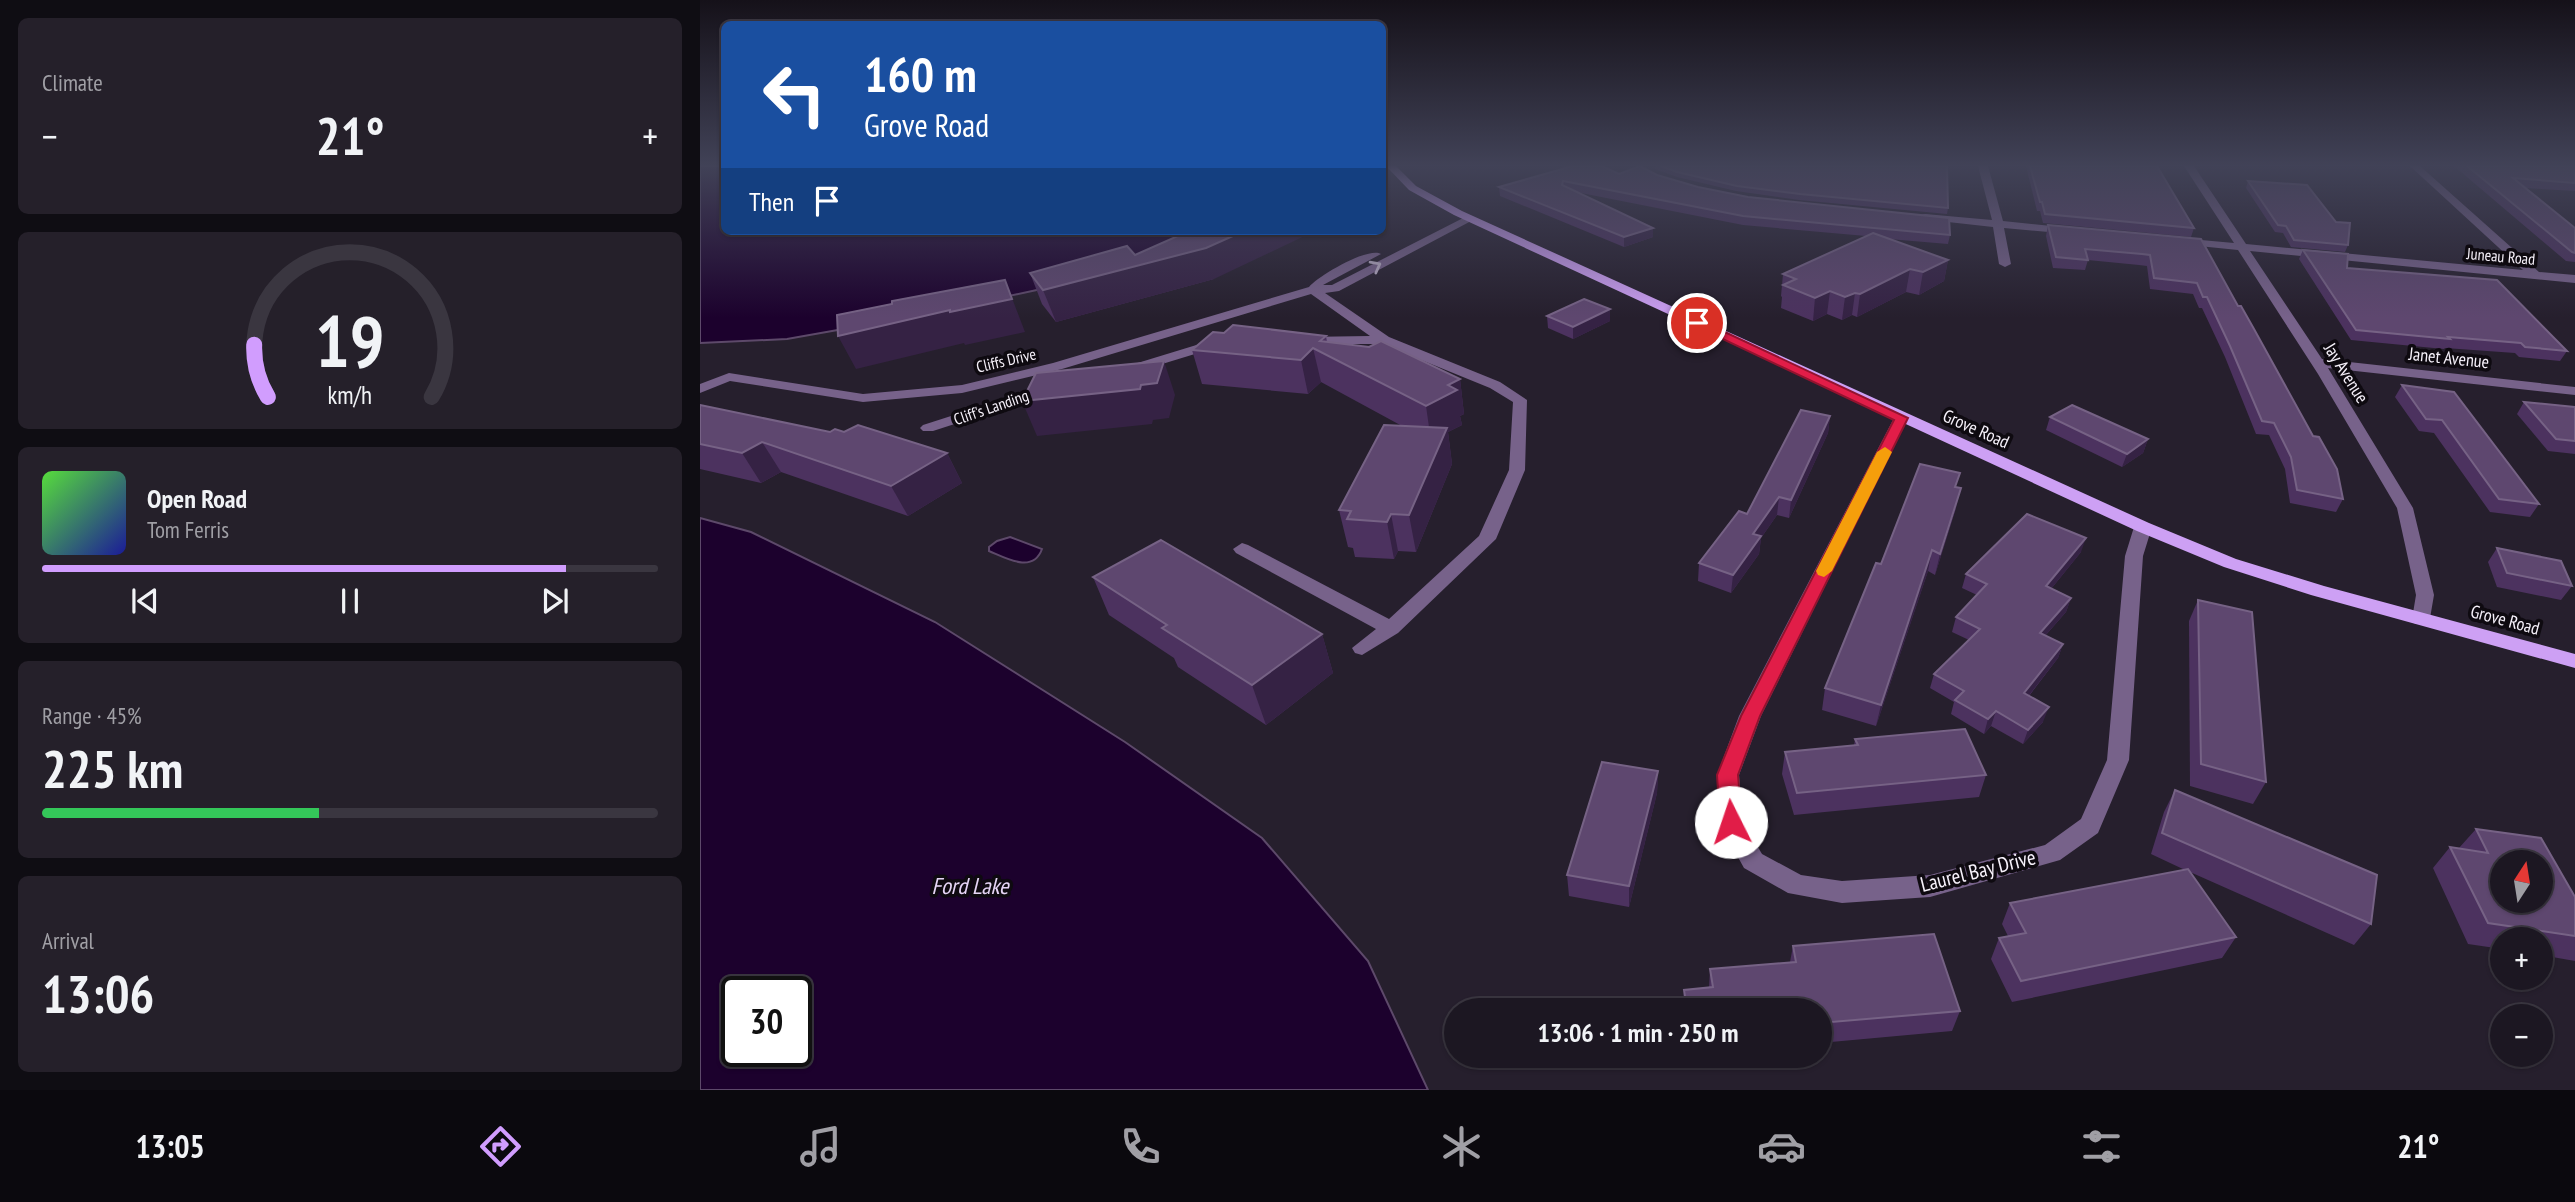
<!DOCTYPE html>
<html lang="en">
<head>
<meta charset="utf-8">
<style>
  :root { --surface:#1c1722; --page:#25202a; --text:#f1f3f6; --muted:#a09fa5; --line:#3a3640; --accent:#d19dfe }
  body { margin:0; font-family:"PT Sans Narrow",sans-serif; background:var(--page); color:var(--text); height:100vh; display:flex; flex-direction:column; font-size:26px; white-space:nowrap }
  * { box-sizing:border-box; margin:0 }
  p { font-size:23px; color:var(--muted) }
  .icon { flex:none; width:38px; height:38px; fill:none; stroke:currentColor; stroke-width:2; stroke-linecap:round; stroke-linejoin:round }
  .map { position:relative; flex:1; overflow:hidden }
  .sheet { display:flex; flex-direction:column; gap:18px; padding:18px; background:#0f0d13; width:700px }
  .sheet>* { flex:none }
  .guide { position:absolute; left:21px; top:21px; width:665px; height:214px; border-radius:10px; box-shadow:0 2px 5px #0004,0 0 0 2px var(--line); background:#1a4fa0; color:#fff; overflow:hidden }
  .needle { width:46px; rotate:12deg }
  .controls { position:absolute; left:1790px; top:850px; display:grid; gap:14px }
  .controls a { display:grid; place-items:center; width:63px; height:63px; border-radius:50%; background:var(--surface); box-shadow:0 2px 5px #0004,0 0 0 2px var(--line); font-size:35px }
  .speed { position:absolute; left:21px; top:976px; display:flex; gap:14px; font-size:35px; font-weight:700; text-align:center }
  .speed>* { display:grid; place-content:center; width:91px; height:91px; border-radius:50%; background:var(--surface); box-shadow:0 2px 5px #0004,0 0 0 2px var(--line); line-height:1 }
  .speed .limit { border:4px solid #111; border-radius:10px; background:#fff; color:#111 }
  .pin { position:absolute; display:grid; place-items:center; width:60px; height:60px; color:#fff; margin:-30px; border:4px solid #fff; border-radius:50%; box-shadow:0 2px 7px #0007 }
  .me { position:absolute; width:77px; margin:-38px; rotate:356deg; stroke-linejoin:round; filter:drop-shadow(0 0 5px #0008) }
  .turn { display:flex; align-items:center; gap:24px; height:147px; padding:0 28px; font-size:32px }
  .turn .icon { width:91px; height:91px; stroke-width:2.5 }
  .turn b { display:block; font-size:49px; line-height:60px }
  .then { display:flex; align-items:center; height:66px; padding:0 28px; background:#0003; gap:14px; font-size:26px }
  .big { font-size:52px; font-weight:700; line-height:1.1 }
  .sheet .widget { flex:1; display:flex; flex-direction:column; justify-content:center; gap:10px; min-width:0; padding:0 24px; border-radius:10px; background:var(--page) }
  .sheet .dial { align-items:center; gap:0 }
  .dial svg { height:182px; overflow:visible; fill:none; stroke:var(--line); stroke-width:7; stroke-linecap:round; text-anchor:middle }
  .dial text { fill:var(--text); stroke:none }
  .song { display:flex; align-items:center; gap:21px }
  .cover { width:84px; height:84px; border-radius:10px; background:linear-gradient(135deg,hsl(110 70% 55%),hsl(240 70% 35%)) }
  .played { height:7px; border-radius:4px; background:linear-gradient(90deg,var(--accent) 85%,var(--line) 85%) }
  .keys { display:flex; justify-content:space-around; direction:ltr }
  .heat { display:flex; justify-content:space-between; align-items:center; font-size:38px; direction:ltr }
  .charge { height:10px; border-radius:5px; background:linear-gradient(90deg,#34c759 45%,var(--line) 0) }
  .trip { position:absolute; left:744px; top:998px; width:388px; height:70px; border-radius:35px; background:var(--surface); box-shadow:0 2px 5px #0004,0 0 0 2px var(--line); font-weight:700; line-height:70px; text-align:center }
  .tabs { display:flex; height:112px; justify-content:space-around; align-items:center; background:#0b090e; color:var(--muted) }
  .tabs .icon { width:49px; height:49px }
  .tabs .selected { color:var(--accent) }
  .tabs b { font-size:32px; color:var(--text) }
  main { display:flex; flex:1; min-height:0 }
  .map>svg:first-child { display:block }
</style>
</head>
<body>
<main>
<section class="sheet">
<div class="widget"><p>Climate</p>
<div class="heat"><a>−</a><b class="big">21°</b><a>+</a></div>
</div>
<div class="widget dial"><svg viewBox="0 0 100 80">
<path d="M14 69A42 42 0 1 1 86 69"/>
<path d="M14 69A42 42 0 0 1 8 46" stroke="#d19dfe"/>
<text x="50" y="56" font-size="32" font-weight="700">19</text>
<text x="50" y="72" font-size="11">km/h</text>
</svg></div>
<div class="widget">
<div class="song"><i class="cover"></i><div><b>Open Road</b><p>Tom Ferris</p></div></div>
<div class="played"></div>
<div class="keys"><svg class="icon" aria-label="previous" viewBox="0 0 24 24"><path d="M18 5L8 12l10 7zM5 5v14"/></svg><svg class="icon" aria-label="pause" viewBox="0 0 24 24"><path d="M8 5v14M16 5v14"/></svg><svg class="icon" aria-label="next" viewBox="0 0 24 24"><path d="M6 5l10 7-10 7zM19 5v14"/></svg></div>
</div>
<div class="widget"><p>Range · 45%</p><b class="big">225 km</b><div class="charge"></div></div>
<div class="widget"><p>Arrival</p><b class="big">13:06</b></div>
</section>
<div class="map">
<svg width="1875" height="1090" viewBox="0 0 1875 1090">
  <rect width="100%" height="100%" fill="#261f2d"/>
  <g fill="#1c012d" stroke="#5d496a" stroke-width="2" fill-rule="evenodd">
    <path d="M0 166H24V231H517L346 288 211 317 87 339 0 343Z"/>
    <path d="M0 518 51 532 235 622 425 742 562 838 668 961 728 1090H0ZM96 992V1052H37V992Z"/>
    <path d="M310 537 342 549C333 574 306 558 289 551V547L297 541Z"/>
  </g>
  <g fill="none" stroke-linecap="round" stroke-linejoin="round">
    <g fill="#77628a" fill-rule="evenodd">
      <path d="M1278 166H1288L1303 221 1371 228 1376 231 1371 234 1304 228 1311 264 1305 267 1299 264 1293 227 1221 219V215L1225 214 1292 220Z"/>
      <path d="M1484 166H1494L1546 244 1823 270 1710 166H1720L1839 272 1875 275V283L1550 251 1622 359 1875 387V395L1628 368 1713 508 1734 595 1729 624H1715L1712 619 1716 595 1697 508 1618 374 1538 250 1479 244 1473 241 1479 238 1534 243Z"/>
      <path d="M769 215 774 218 773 220 639 291 625 293 689 337 800 382 827 400 825 470 796 539 698 633 662 655 655 653 652 648 676 629 536 553 533 549 542 543 548 545 689 619 779 536 809 470 813 402 790 388 682 344H598L596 341 603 337 670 336 611 294 362 369 262 393 163 402 30 381 0 393V384L29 373 163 394 262 385 353 363 609 287C618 276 669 246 681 254L623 285H632Z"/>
      <path d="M516 339 523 343 521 346 436 372 429 368 431 365Z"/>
      <path d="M348 385 355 389 353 392 233 431H223L220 428 223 425Z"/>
      <path d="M1201 414 1208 418 1061 716 1039 775 1043 822 1062 854 1101 875 1142 881 1230 875 1345 845 1381 819 1407 760 1425 556 1434 527 1443 522 1452 527 1443 556 1429 760 1398 833 1360 860 1230 897 1142 903 1088 893 1044 868 1019 823 1017 775 1039 716 1194 418Z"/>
    </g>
    <path fill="#cda0f4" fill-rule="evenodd" d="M686 166H696L716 186 762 211 1449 523 1536 559 1624 586 1875 654V668L1611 595 1524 567 1437 531 754 215 709 190Z"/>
  </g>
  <g fill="#4c325f">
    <path d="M861 166H902L919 174 957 175 998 187 1250 235 1248 244 1189 239 1248 260 1244 281 1219 295 1206 292 1157 317 1152 315 1142 320 1127 314 1113 321 1081 308 1082 297 1081 296 1083 274 1166 236 1043 225 876 192 953 228V237L924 247 800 196 799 187 864 168Z"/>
    <path d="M955 166H1247L1248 208 1247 214 1099 200 1036 191 977 177 955 169Z"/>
    <path d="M1326 166H1457L1494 228 1491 237 1343 223 1340 211H1337Z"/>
    <path d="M1754 166H1875V191L1825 188 1875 228V262L1866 261Z"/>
    <path d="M1548 181 1648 245 1645 252 1591 247 1583 233 1575 232 1546 188Z"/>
    <path d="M1348 225 1501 239 1643 499 1636 512 1590 503 1585 469 1569 435 1556 434 1525 357 1502 308H1499L1493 294 1450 289 1447 266 1439 265 1388 260 1385 270 1353 268 1346 236Z"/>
    <path d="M1603 250 1647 268 1867 351 1860 361 1819 357 1815 353 1745 348 1744 349 1651 340 1599 259Z"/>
    <path d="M435 255 514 279 356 322 342 304 330 273Z"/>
    <path d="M910 309V321L873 339 848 328 847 316Z"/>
    <path d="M524 333 626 336 627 342 760 379 764 414 760 416 762 425 748 432 752 464 716 552 698 551 694 559 655 557 653 548 648 547 639 510 702 426 621 382 608 394 502 384 492 350Z"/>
    <path d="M1702 385 1839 504 1830 517 1790 512 1734 433 1719 431 1695 397Z"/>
    <path d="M1824 402 1875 407V454L1848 451 1817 414Z"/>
    <path d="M0 405 130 432H144L247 453 262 483 208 516 81 472 61 483 0 469Z"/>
    <path d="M1130 416 1128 433 1089 518 1077 515 1061 538 1059 554 1031 593 998 581 999 563 1047 514Z"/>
    <path d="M1350 417 1448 439 1443 453 1422 467 1346 430Z"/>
    <path d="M1257 487 1256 508 1235 575 1228 571 1176 726 1122 710 1125 688 1181 564Z"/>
    <path d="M1797 548 1872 586 1861 600 1797 587 1788 562Z"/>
    <path d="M1381 552 1351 589 1371 598 1366 612 1345 636 1363 644 1358 658 1329 696 1343 722 1323 744 1291 726 1284 734 1251 714 1254 702 1230 688 1234 674 1269 640 1252 632 1256 617 1277 595 1262 588 1266 574Z"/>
    <path d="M393 577 622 634 633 673 566 725 478 667 474 658 409 615Z"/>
    <path d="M1498 600 1566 782 1553 804 1490 786 1489 621Z"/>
    <path d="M1155 739 1286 775 1279 797 1094 815 1082 774 1085 752 1154 746Z"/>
    <path d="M958 771 957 793 929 907 869 896 867 875Z"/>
    <path d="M1475 790 1671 924 1654 945 1490 872 1536 937 1522 958 1312 1002 1291 959 1299 938 1308 936 1302 924 1310 903 1485 870 1451 854 1464 812Z"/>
    <path d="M1776 829 1875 897V961L1841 955V940H1802V949L1768 944 1733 868 1750 847 1759 848Z"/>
    <path d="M1093 946 1260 1011 1252 1031 1120 1043V1010H983L984 990 1009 988 1010 969 1090 962Z"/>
  </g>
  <g fill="#352244">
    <path d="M953 228V237L924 247V237Z"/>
    <path d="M544 231H615L514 279 356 322 343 290Z"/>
    <path d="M1248 260 1244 281 1219 295 1223 272Z"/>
    <path d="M1210 269 1206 292 1157 317 1160 294Z"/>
    <path d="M305 280 325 332 265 345 264 343 156 369 138 336Z"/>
    <path d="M1130 291 1127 314 1113 321 1115 298Z"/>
    <path d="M1155 293 1152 315 1142 320 1145 297Z"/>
    <path d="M910 309V321L873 339V327Z"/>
    <path d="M613 348 621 382 608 394 601 360Z"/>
    <path d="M464 361 475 395 469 418 453 420 452 424 337 436 322 401Z"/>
    <path d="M760 379 764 414 760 416 762 425 748 432 752 464 716 552 709 515 731 441 726 406 748 385Z"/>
    <path d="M1130 416 1128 433 1089 518 1091 500Z"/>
    <path d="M1448 439 1443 453 1422 467 1427 454Z"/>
    <path d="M62 442 81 472 61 483 42 453Z"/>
    <path d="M247 453 262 483 208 516 191 486Z"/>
    <path d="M1261 488 1256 508 1235 575 1240 554Z"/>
    <path d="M1079 497 1077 515 1061 538 1059 554 1031 593 1033 575 1053 534Z"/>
    <path d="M691 514 698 551 694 559 687 522Z"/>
    <path d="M1386 538 1381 552 1342 600 1346 586Z"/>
    <path d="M1232 550 1228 571 1176 726 1181 705Z"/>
    <path d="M1371 598 1366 612 1335 647 1340 633Z"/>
    <path d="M622 634 633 673 566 725 552 685Z"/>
    <path d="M1363 644 1358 658 1319 708 1324 693Z"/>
    <path d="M1349 707 1343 722 1323 744 1328 730Z"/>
    <path d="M1296 711 1291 726 1284 734 1288 719Z"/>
    <path d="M958 771 957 793 929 907V886Z"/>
  </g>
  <g fill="#5e476f" stroke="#766285" stroke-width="2" fill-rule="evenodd">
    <path d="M873 166H902L919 174 940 166 957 175 998 187 1048 197 1249 218 1250 235 1043 216 863 181 862 185 953 228 924 237 799 187Z"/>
    <path d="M961 166H1247L1248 208 1100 194 1037 186 977 172Z"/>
    <path d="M1330 166H1457L1494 228 1345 214 1342 202H1340Z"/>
    <path d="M1767 166H1875V183L1813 178 1875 228V253L1872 252Z"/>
    <path d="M1548 181 1607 185 1636 222 1650 223 1648 245 1594 240 1586 226 1578 225Z"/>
    <path d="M1348 225 1501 239 1538 306H1541L1554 329 1613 436 1619 437 1637 469 1643 499 1597 490 1591 457 1574 423 1562 421 1530 346 1507 297H1503L1497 283 1454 278 1450 255 1442 254 1385 249 1388 260 1356 257Z"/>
    <path d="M489 231H544L506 248 343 290 330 273 427 246 435 255Z"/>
    <path d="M1173 233 1248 260 1223 272 1210 269 1160 294 1155 293 1145 297 1130 291 1115 298 1083 285 1096 279 1083 274Z"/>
    <path d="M1603 250 1648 254 1647 268 1797 280 1867 351 1825 347 1821 343 1748 337 1750 339 1656 330Z"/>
    <path d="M305 280 312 299 250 312V310L138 336 137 315 192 304V301Z"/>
    <path d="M884 299 910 309 873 327 847 316Z"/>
    <path d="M533 325 626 336 620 341 669 347 681 341 760 379 748 385 757 390 726 406 613 348 601 360 492 350 513 332 524 333Z"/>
    <path d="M464 361 457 383 441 385 440 389 322 401 336 373Z"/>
    <path d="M1702 385 1754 392 1839 504 1799 499 1742 420 1726 419Z"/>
    <path d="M1824 402 1875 407V441L1856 439Z"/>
    <path d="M0 405 130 432 135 429 144 432 158 425 247 453 191 486 62 442 42 453 0 444Z"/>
    <path d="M1372 405 1448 439 1427 454 1350 417Z"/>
    <path d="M1101 410 1130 416 1091 500 1079 497 1053 534 1061 536 1033 575 999 563 1039 511 1047 514Z"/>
    <path d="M684 425 747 428 709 515 691 514 687 522 647 519 651 511 639 510Z"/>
    <path d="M1220 464 1260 473 1255 487 1261 488 1240 554 1232 550 1181 705 1125 688 1176 563 1181 564Z"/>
    <path d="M1327 514 1386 538 1346 586 1371 598 1340 633 1363 644 1324 693 1349 707 1328 730 1296 711 1288 719 1255 700 1264 691 1234 674 1280 629 1256 617 1287 584 1266 574Z"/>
    <path d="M461 540 622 634 552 685 462 628 467 625 393 577Z"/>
    <path d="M1797 548 1861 561 1872 586 1807 573Z"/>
    <path d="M1498 600 1552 612 1566 782 1501 764Z"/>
    <path d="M1265 729 1286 775 1097 793 1085 752 1158 745 1155 739Z"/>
    <path d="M902 762 958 771 929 886 867 875Z"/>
    <path d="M1475 790 1677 875 1671 924 1462 833Z"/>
    <path d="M1776 829 1841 838 1875 897V936L1788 923 1750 847 1788 853ZM1802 863H1841V901H1802Z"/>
    <path d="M1488 869 1536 937 1321 981 1299 938 1326 933 1310 903Z"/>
    <path d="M1234 934 1260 1011 1120 1023V1010H987L984 990 1013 987 1010 969 1096 962 1093 946Z"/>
  </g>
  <defs><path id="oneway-chevron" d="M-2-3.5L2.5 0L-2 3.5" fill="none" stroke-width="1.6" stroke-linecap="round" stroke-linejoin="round" transform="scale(1.75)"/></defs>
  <use stroke="#bdb1c8" href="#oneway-chevron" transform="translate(676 266) rotate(-28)"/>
  <linearGradient id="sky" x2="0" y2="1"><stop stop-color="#151119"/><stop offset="0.52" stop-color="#414257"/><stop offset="1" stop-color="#414257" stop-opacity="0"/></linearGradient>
  <rect width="1875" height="318" fill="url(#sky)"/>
  <path fill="#e11d48" stroke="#92132f" stroke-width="2" d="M997 319 1208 418 1060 716 1038 775 1042 822 1038 829 1031 831 1023 829 1020 822 1017 775 1041 716 1194 420 993 325 991 323Z"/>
  <path fill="#f59e0b" d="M1185 447 1192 452 1132 571 1124 577 1118 575 1116 571 1177 452Z"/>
  <g text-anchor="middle" stroke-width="7" stroke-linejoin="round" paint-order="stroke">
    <g font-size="16" fill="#f6f1fa" stroke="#0e0a10">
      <text transform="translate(1801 256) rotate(5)" y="6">Juneau Road</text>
      <text transform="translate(306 360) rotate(-13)" y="6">Cliffs Drive</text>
      <text transform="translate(291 407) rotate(-19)" y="6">Cliff's Landing</text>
    </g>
    <g font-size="18" fill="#f6f1fa" stroke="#0e0a10">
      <text transform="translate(1749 358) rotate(6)" y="6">Janet Avenue</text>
      <text transform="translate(1646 373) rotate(58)" y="6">Jay Avenue</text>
      <text transform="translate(1276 429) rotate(24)" y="6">Grove Road</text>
      <text transform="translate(1805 620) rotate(15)" y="6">Grove Road</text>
    </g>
    <g font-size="21" fill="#f6f1fa" stroke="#0e0a10">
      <text transform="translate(1278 871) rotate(-14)" y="7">Laurel Bay Drive</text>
    </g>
    <g font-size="23" font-style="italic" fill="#e6d5f6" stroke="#0e0a10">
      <text x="270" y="894">Ford Lake</text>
    </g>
  </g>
</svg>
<div class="controls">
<a><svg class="needle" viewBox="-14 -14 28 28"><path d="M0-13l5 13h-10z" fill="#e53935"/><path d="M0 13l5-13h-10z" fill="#a09fa5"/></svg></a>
<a>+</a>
<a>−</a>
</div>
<div class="speed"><div class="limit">30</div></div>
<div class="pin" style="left:997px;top:323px;background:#d93025"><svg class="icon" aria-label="arrive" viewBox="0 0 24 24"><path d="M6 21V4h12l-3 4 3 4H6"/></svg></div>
<svg class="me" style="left:1031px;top:822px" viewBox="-20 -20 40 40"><circle r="19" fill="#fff"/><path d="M0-13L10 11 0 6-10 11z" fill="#e11d48"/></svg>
<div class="trip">13:06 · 1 min · 250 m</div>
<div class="guide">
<div class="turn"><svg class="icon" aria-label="left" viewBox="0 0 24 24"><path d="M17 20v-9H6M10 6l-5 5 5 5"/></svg><div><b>160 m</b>Grove Road</div></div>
<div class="then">Then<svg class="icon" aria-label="arrive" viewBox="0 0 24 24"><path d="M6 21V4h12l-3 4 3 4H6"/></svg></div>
</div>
</div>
</main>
<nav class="tabs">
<b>13:05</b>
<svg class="icon selected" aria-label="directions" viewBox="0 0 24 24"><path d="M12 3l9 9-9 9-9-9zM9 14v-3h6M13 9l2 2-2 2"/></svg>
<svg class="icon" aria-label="music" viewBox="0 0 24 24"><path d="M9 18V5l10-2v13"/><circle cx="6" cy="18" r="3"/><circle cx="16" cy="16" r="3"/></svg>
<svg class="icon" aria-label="phone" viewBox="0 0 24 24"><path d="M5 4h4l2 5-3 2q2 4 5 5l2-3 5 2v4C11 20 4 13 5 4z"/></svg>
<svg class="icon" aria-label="climate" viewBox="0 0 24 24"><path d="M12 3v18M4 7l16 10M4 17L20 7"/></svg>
<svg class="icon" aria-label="car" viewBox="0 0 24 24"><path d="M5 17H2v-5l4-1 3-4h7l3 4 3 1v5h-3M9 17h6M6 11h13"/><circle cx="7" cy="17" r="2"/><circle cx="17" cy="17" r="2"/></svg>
<svg class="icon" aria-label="filters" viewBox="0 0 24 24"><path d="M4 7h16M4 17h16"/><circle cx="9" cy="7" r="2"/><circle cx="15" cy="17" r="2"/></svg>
<b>21°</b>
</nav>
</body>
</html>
